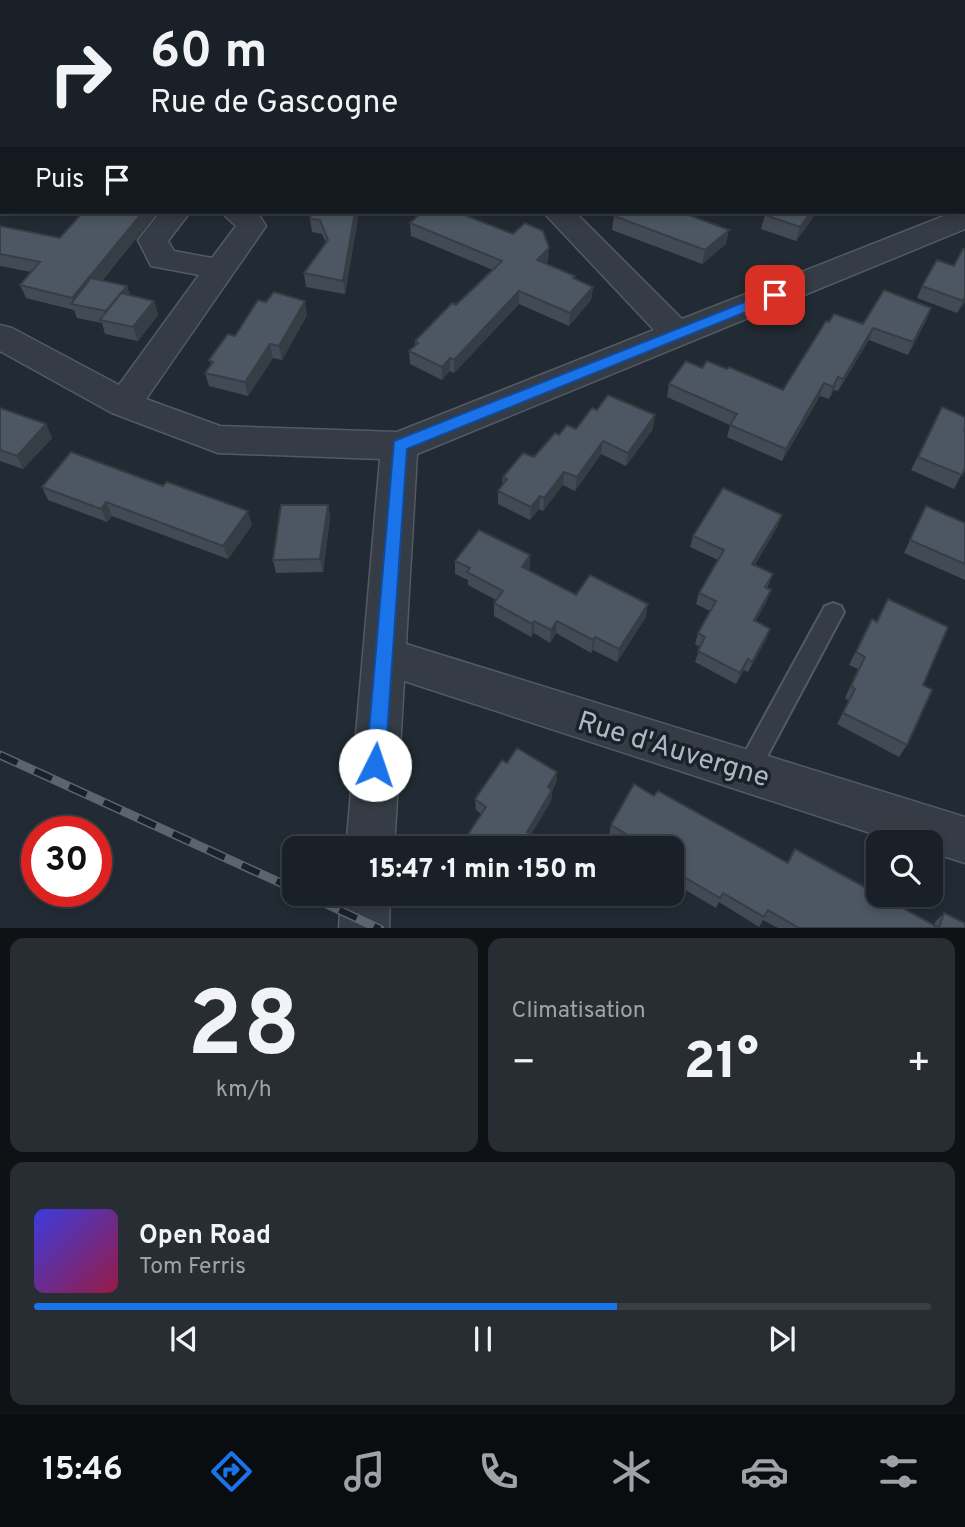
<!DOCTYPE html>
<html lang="fr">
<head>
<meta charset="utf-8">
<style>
  :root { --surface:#1a2027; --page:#272d33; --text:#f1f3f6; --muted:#9fa3a7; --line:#383e44; --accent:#1a73e8 }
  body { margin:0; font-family:Overpass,sans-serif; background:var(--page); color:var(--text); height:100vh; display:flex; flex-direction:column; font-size:26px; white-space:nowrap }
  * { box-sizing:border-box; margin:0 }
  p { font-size:23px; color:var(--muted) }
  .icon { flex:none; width:38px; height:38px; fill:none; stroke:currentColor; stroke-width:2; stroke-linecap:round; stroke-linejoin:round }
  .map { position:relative; height:928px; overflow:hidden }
  .sheet { display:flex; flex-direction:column; gap:10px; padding:10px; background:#0e1215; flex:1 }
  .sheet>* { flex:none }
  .hud { position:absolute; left:0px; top:0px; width:966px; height:214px; box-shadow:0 4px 10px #0003,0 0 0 2px var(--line); background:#1a2027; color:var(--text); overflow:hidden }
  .fabs { position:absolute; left:866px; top:830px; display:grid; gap:14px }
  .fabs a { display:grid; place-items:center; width:77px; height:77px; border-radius:14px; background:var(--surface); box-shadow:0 4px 10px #0003,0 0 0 2px var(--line); font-size:35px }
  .speed { position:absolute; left:21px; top:816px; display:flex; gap:14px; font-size:35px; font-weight:700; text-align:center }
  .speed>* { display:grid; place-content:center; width:91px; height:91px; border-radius:50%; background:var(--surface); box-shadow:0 4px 10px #0003,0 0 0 2px var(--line); line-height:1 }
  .speed .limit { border:10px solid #d22; background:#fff; color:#111 }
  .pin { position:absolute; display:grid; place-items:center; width:60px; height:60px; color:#fff; margin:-30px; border-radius:14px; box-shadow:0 4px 10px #0006 }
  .me { position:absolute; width:77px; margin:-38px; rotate:4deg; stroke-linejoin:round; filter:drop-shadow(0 0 5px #0008) }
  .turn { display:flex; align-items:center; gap:24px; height:147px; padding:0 35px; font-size:32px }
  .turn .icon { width:91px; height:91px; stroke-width:2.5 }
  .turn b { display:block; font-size:49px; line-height:60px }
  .then { display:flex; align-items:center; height:66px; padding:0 35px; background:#0003; gap:14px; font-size:26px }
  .big { font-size:52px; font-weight:800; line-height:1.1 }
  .sheet .tile { flex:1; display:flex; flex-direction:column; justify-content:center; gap:10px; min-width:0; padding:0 24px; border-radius:14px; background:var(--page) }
  .sheet .dial { align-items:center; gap:0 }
  .dial b { font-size:91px; line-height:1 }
  .song { display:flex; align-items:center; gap:21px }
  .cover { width:84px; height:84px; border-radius:10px; background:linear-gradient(135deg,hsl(240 70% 55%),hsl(340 70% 35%)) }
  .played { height:7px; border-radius:4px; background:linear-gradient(90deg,var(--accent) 65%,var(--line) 65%) }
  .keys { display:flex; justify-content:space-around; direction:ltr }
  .heat { display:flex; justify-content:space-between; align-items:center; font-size:38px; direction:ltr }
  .sheet .tiles { flex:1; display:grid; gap:10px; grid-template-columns:1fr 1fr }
  .tile:last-child { grid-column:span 2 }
  .trip { position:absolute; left:282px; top:836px; width:402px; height:70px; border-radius:14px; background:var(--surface); box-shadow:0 4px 10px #0003,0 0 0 2px var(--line); font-weight:800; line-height:70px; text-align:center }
  .tab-bar { display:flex; height:112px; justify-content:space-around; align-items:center; background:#0a0d10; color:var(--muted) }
  .tab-bar .icon { width:49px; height:49px }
  .tab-bar .on { color:var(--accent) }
  .tab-bar b { font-size:32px; color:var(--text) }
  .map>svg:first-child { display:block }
</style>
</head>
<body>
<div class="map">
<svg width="965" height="929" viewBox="0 0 965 929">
  <rect width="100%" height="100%" fill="#222b34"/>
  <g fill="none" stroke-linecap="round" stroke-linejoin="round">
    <g stroke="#525a63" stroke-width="4">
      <path id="lane" d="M833 603 841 606 844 612 755 779 747 782 739 779 735 771 739 763 825 606Z"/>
    </g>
    <g stroke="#525a63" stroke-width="3">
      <g id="street">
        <path d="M22 0H46L21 2Z"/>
        <path d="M240 0H265L238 2Z"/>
        <rect x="500" y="0" width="24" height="2"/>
        <path d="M883 0H908L910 2H884Z"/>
        <rect x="964" y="36" width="1" height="14"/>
        <path d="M2 59V78L0 79V60Z"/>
        <path d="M965 209V229L417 454 406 644 965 817V863L931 852V842H898L404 681 394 849H346L380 459 218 453 112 413 0 351V325L12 328 119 385 199 275 151 266 138 240 160 212H190L168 241 174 251 212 258 236 226 221 212H257L266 226 146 399 220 426 397 432 654 330 543 212H575L682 319 954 212H964Z"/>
        <path d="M341 894H390L389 929H339Z"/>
      </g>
    </g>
    <use href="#lane" fill="#353c45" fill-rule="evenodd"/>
    <use href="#street" fill="#353c45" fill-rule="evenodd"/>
    <g stroke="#5b646f" stroke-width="9">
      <g id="rail">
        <path d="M0 755 294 889"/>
        <path d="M305 894 380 929"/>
      </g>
    </g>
    <use href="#rail" stroke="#1a2129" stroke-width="6" stroke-dasharray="19" stroke-linecap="butt"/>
  </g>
  <g fill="#424b55">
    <path d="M327 0H459L457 2H332Z"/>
    <path d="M910 0H965V4L964 5V2H911Z"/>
    <path d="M157 212 102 281 127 286 130 295 154 301 158 315 138 341 105 334 102 323 77 318 74 310 26 298 20 285 31 272 0 266V226L60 238Z"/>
    <path d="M359 212 345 294 306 287 304 273 326 243 322 234 312 232 310 219Z"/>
    <path d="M817 212 796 241 761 229 765 215Z"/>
    <path d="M614 216 726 244 702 264 612 230Z"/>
    <path d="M410 223 548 261 546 263 575 276V279L593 287 591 300 569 326 519 304 454 373 450 371 442 380 410 364 409 351 415 346V341L493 270 411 236Z"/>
    <path d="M954 266 965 302 957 313 917 298 922 286Z"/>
    <path d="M931 308 926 321 908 355 869 340 838 391 834 390 829 399 820 396 782 461 727 437 730 425 667 397 669 384 702 368 727 369 783 390 829 322 863 324Z"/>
    <path d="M307 315 282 360 273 358 248 396 209 386 205 373 211 364 209 360 235 336Z"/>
    <path d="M942 407 964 431 965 468 954 489 911 470Z"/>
    <path d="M0 408 46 424 52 438 23 469 0 461Z"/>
    <path d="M576 429H653L626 466 601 454 575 491 563 485 543 511 539 509 530 520 498 504V491L502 485 503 477 534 457 559 435Z"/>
    <path d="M42 487 252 525 228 559 112 516 107 522 48 500Z"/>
    <path d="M328 505 330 518 323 572 276 573 273 560Z"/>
    <path d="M926 506 965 523V580L904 553Z"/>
    <path d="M782 515 777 527 755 565 773 574 767 588V601L755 621 770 629 766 640 748 672 744 670 736 684 695 662 700 647 695 644 698 633 710 611 696 604 699 593 718 560 690 547 693 536Z"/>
    <path d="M530 555 528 570 576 595 646 617 617 662 593 650 591 653 556 633 550 643 534 633 531 637 494 616V603L496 600 468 585V580L455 574V561Z"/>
    <path d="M888 599 923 685 907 745 899 757 837 724 849 701 845 698 858 669 849 665 872 619 876 621Z"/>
    <path d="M507 763 557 772 556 783 552 790 551 801 531 834 538 849H461V845L481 814 476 810 475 799Z"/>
    <path d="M654 796 787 863 795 849 934 926 935 922 944 913 965 928H778L763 920 759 927 719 902 716 908 672 882V849H627V847L609 836 611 825Z"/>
    <path d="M477 894H505L497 907Z"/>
  </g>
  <g fill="#363d45">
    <path d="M443 0H459L457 2H441Z"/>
    <path d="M143 212H157L81 306 75 305 72 298Z"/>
    <path d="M355 212H359L345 294 343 281Z"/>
    <path d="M811 212H817L796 241 800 227Z"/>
    <path d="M729 230 726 244 702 264 705 250Z"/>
    <path d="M549 248 548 261 537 273V260Z"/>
    <path d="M127 286 131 300 106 311Z"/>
    <path d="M593 287 591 300 569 326 570 313Z"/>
    <path d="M519 291V304L454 373V360Z"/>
    <path d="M965 297V302L957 313Z"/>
    <path d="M154 301 158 315 138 341 133 327Z"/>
    <path d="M305 301 307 315 282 360 279 346Z"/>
    <path d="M931 308 926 321 908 355 913 342Z"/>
    <path d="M873 328 869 340 838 391 843 379Z"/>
    <path d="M270 344 273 358 248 396 245 382Z"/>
    <path d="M450 358V371L442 380V367Z"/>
    <path d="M838 377 834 390 829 399 833 387Z"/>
    <path d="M824 383 820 396 782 461 786 449Z"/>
    <path d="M655 415 653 429 626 466 628 453Z"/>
    <path d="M46 424 52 438 23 469 17 456Z"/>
    <path d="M603 441 601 454 575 491 577 477Z"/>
    <path d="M564 472 563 485 543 511 544 498Z"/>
    <path d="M540 496 539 509 530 520 531 507Z"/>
    <path d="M106 502 112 516 107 522 101 509Z"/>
    <path d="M328 505 330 518 323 572 320 559Z"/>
    <path d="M248 511 252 525 228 559 223 546Z"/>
    <path d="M782 515 777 527 749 575 752 564Z"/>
    <path d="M530 555V568L522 580V567Z"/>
    <path d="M771 590 767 601 750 632 754 620Z"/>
    <path d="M648 604 646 617 617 662 619 649Z"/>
    <path d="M534 621V633L531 637 532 624Z"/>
    <path d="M557 621 556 633 550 643 551 630Z"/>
    <path d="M770 629 766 640 748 672 752 662Z"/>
    <path d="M595 637 593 650 591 653 593 640Z"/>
    <path d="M748 659 744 670 736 684 740 673Z"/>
    <path d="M557 772 556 783 547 798 548 787Z"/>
    <path d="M552 790 551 801 526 842 527 832Z"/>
    <path d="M540 838 538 848 533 849Z"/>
    <path d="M499 894H505L497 907V898Z"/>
  </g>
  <g fill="#4d5763" stroke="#363d45" stroke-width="2">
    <path d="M82 0H105L107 2H82Z"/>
    <path d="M362 0H443L441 2H367Z"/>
    <path d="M551 0H585L584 2H551Z"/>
    <path d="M772 0H875L878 2H770Z"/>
    <path d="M964 57 965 58 964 111Z"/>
    <path d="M83 212H143L72 298 20 285 40 262 0 254V226L60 238Z"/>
    <path d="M311 212H355L343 281 304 273 328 240 320 220 310 219Z"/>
    <path d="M422 212H457L513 234 525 223 543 231 549 248 537 260 575 276 573 278 593 287 570 313 519 291 454 360 450 358 442 367 409 351 418 343 415 341 452 303 456 305 502 261 410 223Z"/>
    <path d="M616 212H681L729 230 705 250 614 216Z"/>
    <path d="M767 212H811L800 227 765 215Z"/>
    <path d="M963 249H965V297L963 301 922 286 937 260 954 266Z"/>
    <path d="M91 278 127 286 106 311 71 304Z"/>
    <path d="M884 290 931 308 913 342 873 328 843 379 838 377 833 387 824 383 786 449 730 425 737 414 669 384 686 361 702 368 707 361 727 369 729 367 783 390 826 321 829 322 834 314 863 324Z"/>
    <path d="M274 292 305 301 279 346 270 344 245 382 205 373 213 362 209 360 228 334 235 336 258 300 266 302Z"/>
    <path d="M121 293 154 301 133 327 100 320Z"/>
    <path d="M608 395 655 415 628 453 603 441 577 477 564 472 544 498 540 496 531 507 498 491 507 479 503 477 523 453 534 457 555 433 559 435 567 425 576 429 592 408 597 410Z"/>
    <path d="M942 407 965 417V429L964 431 965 432V468L962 475 918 457Z"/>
    <path d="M0 408 46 424 17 456 0 450Z"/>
    <path d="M71 452 163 486 167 482 248 511 223 546 106 502 101 509 42 487Z"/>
    <path d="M723 488 782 515 752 564 773 574 765 587 771 590 754 620 770 629 752 662 748 659 740 673 698 651 705 637 698 633 716 601 699 593 724 550 693 536Z"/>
    <path d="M281 505H328L320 559 273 560Z"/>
    <path d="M926 506 965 523V564L910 540Z"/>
    <path d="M479 530 530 555 522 567 576 595 590 575 648 604 619 649 595 637 593 640 557 621 551 630 534 621 532 624 494 603 503 591 467 572 470 568 455 561Z"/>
    <path d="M888 599 948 627 923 685 932 690 907 745 843 713 855 689 851 686 865 657 856 652 872 619 877 622Z"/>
    <path d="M517 748 557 772 548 787 552 790 527 832 540 838 533 849H466L461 845 486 807 475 799 502 760 507 763Z"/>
    <path d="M634 784 654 796 658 791 788 863 795 849 939 928 944 913 965 923V928H799L768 910 764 917 723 893 720 898 672 870V849H635L628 845 633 838 611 825Z"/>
  </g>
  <path fill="#1a73e8" stroke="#114b97" stroke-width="2" d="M775 290 780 291V298L407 449 385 765 382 772 375 775 368 772 366 765 394 441Z"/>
  <g text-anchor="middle" stroke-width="7" stroke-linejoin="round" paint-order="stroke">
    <g font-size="28" fill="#afb7c2" stroke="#1a2129">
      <text transform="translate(674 748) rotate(17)" y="10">Rue d'Auvergne</text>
    </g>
  </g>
</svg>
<div class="fabs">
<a><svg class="icon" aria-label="search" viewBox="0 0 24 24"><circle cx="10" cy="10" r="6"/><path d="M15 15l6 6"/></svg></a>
</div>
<div class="speed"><div class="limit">30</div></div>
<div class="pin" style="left:775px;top:295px;background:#d93025"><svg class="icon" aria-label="arrive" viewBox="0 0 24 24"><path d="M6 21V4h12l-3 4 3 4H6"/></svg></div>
<svg class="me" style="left:375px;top:765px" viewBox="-20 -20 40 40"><circle r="19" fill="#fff"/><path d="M0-13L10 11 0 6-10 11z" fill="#1a73e8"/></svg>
<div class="trip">15:47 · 1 min · 150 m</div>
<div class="hud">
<div class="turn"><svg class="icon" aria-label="right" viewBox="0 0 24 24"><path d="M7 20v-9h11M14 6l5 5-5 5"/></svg><div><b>60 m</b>Rue de Gascogne</div></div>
<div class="then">Puis<svg class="icon" aria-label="arrive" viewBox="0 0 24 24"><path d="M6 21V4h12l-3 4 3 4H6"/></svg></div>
</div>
</div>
<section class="sheet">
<div class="tiles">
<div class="tile dial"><b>28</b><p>km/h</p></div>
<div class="tile"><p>Climatisation</p>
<div class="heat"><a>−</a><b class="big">21°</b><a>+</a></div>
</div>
<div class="tile">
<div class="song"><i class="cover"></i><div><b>Open Road</b><p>Tom Ferris</p></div></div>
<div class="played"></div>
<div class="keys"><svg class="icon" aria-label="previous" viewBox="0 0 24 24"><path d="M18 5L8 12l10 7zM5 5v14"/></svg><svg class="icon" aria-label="pause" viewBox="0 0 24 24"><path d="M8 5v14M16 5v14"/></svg><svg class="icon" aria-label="next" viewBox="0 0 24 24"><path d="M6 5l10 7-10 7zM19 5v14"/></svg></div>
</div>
</div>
</section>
<nav class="tab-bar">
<b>15:46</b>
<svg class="icon on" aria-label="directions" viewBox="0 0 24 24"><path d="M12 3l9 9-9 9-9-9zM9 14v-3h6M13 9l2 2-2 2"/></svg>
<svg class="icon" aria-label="music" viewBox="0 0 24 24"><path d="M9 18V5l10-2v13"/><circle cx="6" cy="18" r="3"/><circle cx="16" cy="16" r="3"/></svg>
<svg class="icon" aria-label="phone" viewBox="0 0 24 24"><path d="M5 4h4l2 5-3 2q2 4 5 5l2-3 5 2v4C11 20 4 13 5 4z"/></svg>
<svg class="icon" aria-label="climate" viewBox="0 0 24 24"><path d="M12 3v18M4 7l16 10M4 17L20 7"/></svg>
<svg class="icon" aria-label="car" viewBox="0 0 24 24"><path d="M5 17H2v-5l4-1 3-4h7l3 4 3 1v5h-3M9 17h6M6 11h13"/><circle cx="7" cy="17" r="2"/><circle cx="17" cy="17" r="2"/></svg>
<svg class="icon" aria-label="filters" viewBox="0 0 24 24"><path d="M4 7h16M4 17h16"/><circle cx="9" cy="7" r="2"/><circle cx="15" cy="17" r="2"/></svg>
</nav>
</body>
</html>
